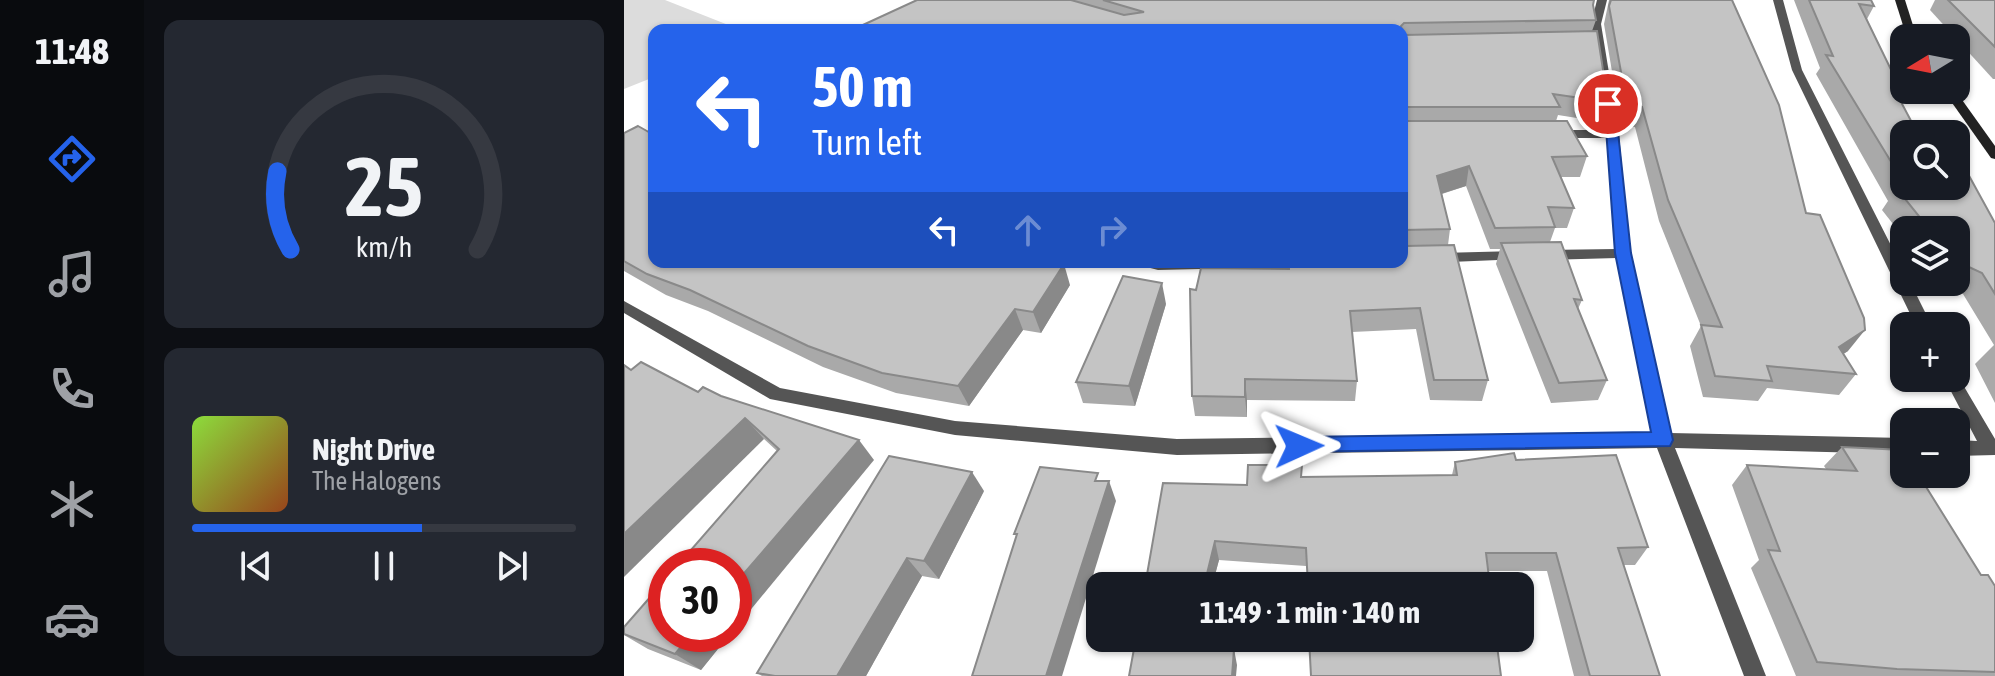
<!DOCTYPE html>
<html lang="en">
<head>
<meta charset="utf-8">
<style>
  :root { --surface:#171b24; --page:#242831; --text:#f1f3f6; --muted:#9ea1a6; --line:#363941; --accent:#2563eb }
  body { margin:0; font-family:"Asap Condensed",sans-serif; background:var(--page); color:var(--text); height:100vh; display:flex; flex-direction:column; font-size:30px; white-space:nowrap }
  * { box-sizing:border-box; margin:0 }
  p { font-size:26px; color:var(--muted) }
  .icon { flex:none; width:44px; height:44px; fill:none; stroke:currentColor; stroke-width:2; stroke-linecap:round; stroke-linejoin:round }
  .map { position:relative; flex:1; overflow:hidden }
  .details { display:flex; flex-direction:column; gap:20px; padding:20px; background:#0d0f14; width:480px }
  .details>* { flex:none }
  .banner { position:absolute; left:24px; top:24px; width:760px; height:244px; border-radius:16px; box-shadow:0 2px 6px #0004; background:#2563eb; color:#fff; overflow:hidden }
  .needle { width:52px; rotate:260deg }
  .buttons { position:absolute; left:1266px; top:24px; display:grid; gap:16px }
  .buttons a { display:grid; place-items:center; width:80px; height:80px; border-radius:16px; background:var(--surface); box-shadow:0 2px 6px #0004; font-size:40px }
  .speed { position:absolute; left:24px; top:548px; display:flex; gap:16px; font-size:40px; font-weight:700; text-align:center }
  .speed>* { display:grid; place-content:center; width:104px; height:104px; border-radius:50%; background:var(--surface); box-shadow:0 2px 6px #0004; line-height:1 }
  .speed .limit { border:12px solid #d22; background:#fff; color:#111 }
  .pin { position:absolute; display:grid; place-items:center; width:68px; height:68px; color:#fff; margin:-34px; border:4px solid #fff; border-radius:50%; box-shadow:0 2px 8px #0007 }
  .me { position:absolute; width:88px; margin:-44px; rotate:89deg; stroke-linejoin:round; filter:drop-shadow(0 0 6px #0008) }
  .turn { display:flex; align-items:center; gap:28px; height:168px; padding:0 32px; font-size:36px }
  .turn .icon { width:104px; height:104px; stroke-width:2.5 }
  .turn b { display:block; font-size:56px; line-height:68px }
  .lanes { display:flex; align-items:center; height:76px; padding:0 32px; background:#0003; justify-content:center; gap:40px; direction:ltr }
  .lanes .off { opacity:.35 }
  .details .tile { flex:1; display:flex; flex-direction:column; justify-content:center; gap:12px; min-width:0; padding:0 28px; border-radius:16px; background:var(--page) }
  .details .dial { align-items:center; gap:0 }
  .dial svg { height:208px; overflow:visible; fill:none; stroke:var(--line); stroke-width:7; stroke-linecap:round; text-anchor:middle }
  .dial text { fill:var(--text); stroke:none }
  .song { display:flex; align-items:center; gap:24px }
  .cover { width:96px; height:96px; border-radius:12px; background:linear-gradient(135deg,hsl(90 70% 55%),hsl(20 70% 35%)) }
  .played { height:8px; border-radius:4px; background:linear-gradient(90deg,var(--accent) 60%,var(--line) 60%) }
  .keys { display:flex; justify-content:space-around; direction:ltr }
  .trip { position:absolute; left:462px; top:572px; width:448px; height:80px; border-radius:16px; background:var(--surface); box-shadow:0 2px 6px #0004; font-weight:700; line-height:80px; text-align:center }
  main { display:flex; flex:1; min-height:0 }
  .menu { display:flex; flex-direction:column; width:144px; justify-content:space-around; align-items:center; background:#090b0e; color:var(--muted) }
  .menu .icon { width:56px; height:56px }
  .menu .current { color:var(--accent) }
  .menu b { font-size:36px; color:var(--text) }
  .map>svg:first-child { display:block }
</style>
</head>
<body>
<main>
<nav class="menu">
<b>11:48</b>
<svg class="icon current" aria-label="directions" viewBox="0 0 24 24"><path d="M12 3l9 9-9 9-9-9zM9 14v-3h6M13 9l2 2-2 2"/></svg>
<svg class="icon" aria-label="music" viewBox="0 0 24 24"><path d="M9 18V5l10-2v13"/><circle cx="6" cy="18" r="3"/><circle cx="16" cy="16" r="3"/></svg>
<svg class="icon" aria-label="phone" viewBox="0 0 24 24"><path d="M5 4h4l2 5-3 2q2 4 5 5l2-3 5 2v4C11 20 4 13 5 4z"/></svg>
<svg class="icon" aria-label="climate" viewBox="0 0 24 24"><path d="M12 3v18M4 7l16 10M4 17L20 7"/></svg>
<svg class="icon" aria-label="car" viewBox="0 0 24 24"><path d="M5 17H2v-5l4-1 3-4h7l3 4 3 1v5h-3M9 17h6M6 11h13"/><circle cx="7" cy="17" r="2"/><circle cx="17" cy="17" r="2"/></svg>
</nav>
<section class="details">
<div class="tile dial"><svg viewBox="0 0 100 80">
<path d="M14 69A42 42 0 1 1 86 69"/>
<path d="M14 69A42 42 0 0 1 9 39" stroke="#2563eb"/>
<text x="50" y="56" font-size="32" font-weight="700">25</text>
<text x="50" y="72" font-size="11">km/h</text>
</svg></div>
<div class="tile">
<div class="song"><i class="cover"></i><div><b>Night Drive</b><p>The Halogens</p></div></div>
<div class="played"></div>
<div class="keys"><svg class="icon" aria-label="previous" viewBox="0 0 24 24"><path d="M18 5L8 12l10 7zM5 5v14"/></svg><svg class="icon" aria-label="pause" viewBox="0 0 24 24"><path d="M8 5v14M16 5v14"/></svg><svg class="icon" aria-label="next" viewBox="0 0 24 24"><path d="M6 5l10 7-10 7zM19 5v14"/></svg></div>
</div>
</section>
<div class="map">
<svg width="1371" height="676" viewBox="0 0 1371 676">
  <rect width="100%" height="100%" fill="#fff"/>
  <path fill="#dcdcdc" d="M0 0H41L117 30H30V77L0 89Z"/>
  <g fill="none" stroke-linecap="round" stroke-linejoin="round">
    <g fill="#555" fill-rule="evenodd">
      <path d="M973 0H983L977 24 995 134 1006 253 1046 433 1280 438V454L1051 448 1142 676H1120L1033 448 553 455 331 435 146 399 0 313V301L156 388 331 421 553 439 1028 433 993 258 921 260 914 255 921 250 992 249 983 138H931L925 134 931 130H982L967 24Z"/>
      <path d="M1149 0H1159L1178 70 1280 271V282H1286L1308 326H1292L1168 70Z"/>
      <path d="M893 251 900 256 898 259 778 264 773 262H778V254Z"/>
      <path d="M513 262H660L653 267 534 270 515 265Z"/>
      <path d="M1332 373 1371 439V455L1332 456V440L1353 441 1320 378H1332Z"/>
    </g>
    <g fill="#222" fill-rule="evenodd">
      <path d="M1271 0H1281L1293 38H1283Z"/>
      <path d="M1319 90H1331L1371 146V159L1367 158Z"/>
    </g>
  </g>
  <g fill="#a9a9a9">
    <path d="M293 0H970L969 5 972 20 968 31 984 102 978 122 934 115 932 121 963 156 956 177H937L950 208 943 228H931L926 242 958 300 954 309 983 380 974 400 927 403 872 264 876 249H866L842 186 818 194 826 229 824 245 864 380 858 401 806 400 792 329 728 332 733 381 731 401 623 400V417L571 416 568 396 572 290 665 269 778 262V30H228Z"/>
    <path d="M985 0H1108L1182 213 1224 351 1219 354 1232 374 1215 395 1143 388 1134 401 1079 397 1066 346 1077 326 1035 221 1011 127 997 125 980 24Z"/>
    <path d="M1170 0H1247L1250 6 1243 19 1275 86 1271 92 1280 134V186H1332L1371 223V403L1351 364 1370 345 1339 294 1314 282H1332V230H1280V238L1258 210 1264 201 1192 74 1196 68Z"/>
    <path d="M1311 0H1371V79H1369L1306 10Z"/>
    <path d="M0 133 30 262 446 285 417 333 399 330 345 406 272 393 199 367 84 311 42 295 0 271Z"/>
    <path d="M542 304 511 406 459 403 452 382Z"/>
    <path d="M7 370 74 392 97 396 250 460 153 451 140 439Z"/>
    <path d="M1218 447 1357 575 1371 586V676H1172L1127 568 1135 560 1108 485 1123 465 1202 469 1200 466Z"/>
    <path d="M892 460 1024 547 1011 565H1000L1036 676H950L923 571H864L682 566 595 560 588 586H521L623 485 678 477 828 475 831 462Z"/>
    <path d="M360 491 315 579 298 576 242 676H138L133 673Z"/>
    <path d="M0 627 42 634H106L77 670 24 649 0 635Z"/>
  </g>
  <g fill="#898989">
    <path d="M845 166 842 186 810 196 813 176Z"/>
    <path d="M440 264 446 285 417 333 409 312Z"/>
    <path d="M538 283 542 304 511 406 505 386Z"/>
    <path d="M391 309 399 330 345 406 334 386Z"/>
    <path d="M1241 330 1224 351 1198 368 1215 347Z"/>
    <path d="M621 379 623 400V417L621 397Z"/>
    <path d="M121 418 140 439 0 577V534Z"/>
    <path d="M235 440 250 460 110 630V585Z"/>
    <path d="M348 472 360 491 315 579 300 561Z"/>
    <path d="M485 481 492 501 438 676H422Z"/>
    <path d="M591 541 595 560 588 586H580Z"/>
    <path d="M283 558 298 576 242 676H213Z"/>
    <path d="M68 634H106L77 670 51 654Z"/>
    <path d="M568 638H576L570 665 565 650Z"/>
    <path d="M610 649 613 665 612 676H608Z"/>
  </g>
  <g fill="#c4c4c4" stroke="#898989" stroke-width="2">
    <path d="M293 0H447L500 15 520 12 479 0H970L969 5 972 20 780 23 777 26 778 30H228Z"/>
    <path d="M987 0H1108L1155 105 1182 213 1196 215 1240 318 1241 330 1215 347 1232 374 1143 366 1148 381 1091 376 1077 325 1098 327 1044 200 1018 107 1003 105 985 6Z"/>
    <path d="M1185 0H1247L1250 6 1235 4 1275 86 1268 85 1294 134H1280V183L1202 55 1209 56Z"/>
    <path d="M1324 0H1371V47Z"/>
    <path d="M778 30 780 35 973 31 984 102 929 94 936 107H780L778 109Z"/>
    <path d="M778 114 780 121H943L963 156 928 157 950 208 924 207 931 227 871 228 845 166 813 176 826 229 780 230 778 233Z"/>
    <path d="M14 126 30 135V262H427L440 264 409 312 391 309 334 386 258 373 184 346 66 290 23 274 0 261V133Z"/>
    <path d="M1332 162 1338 163 1371 223V294L1358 273 1332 261V230H1306L1273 189 1285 191 1282 186H1332Z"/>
    <path d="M937 242 958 300 950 299 983 380 935 383 877 243Z"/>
    <path d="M778 244 781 246 830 245 864 380H810L796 308 726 311 733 381 621 379V397L568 396 566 289 572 290 577 268 665 269V262H778Z"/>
    <path d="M499 276 538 283 505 386 452 382Z"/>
    <path d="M17 362 74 392 79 387 97 396 235 440 110 585V566H53L155 449 121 418 0 534V365L7 370Z"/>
    <path d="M1218 447 1279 450 1280 452V474H1294L1357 575H1364L1371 586V672L1273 669 1193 662 1144 550 1156 551 1123 465 1233 471Z"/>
    <path d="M890 453 892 460 992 455 1024 547 994 548 1036 676H966L932 553H862L866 586H684L682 548 591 541 580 586H521L539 483 623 485 624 465H678L677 477 833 475 831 462Z"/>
    <path d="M265 456 348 472 300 561 283 558 213 676H151L133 673Z"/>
    <path d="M416 467 474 473 471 481H485L422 676H348L393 534H390Z"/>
    <path d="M42 579V634H68L51 654 0 634V627Z"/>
    <path d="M512 638H568L565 650 610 649 608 676H505Z"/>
    <path d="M685 638H872L877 676H687Z"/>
  </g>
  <path fill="#2563eb" stroke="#184099" stroke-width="2" d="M980 101 991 104 1007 253 1049 440 1046 446 667 452 664 446 675 437 1027 432 991 253Z"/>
</svg>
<div class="buttons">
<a><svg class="needle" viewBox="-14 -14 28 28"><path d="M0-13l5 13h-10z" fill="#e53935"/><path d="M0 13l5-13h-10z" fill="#9ea1a6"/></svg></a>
<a><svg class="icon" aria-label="search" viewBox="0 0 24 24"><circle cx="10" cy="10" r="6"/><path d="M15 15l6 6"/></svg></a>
<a><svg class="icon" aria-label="layers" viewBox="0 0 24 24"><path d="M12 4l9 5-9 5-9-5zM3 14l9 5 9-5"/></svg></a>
<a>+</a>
<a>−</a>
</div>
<div class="speed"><div class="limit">30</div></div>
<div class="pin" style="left:984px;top:104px;background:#d93025"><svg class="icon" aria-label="arrive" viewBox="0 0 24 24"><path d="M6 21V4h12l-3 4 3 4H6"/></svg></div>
<svg class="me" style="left:675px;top:446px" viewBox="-20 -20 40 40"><path d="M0-17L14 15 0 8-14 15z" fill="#2563eb" stroke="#fff" stroke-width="4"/></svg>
<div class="trip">11:49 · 1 min · 140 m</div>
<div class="banner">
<div class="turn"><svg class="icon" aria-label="left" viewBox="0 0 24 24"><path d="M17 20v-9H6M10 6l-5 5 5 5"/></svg><div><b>50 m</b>Turn left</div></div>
<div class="lanes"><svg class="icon" aria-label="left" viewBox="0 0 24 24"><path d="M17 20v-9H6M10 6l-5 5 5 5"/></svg><svg class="icon off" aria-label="ahead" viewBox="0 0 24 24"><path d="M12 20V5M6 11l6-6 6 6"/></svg><svg class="icon off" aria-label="right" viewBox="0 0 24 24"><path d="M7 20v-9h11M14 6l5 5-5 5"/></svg></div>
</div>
</div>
</main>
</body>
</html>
